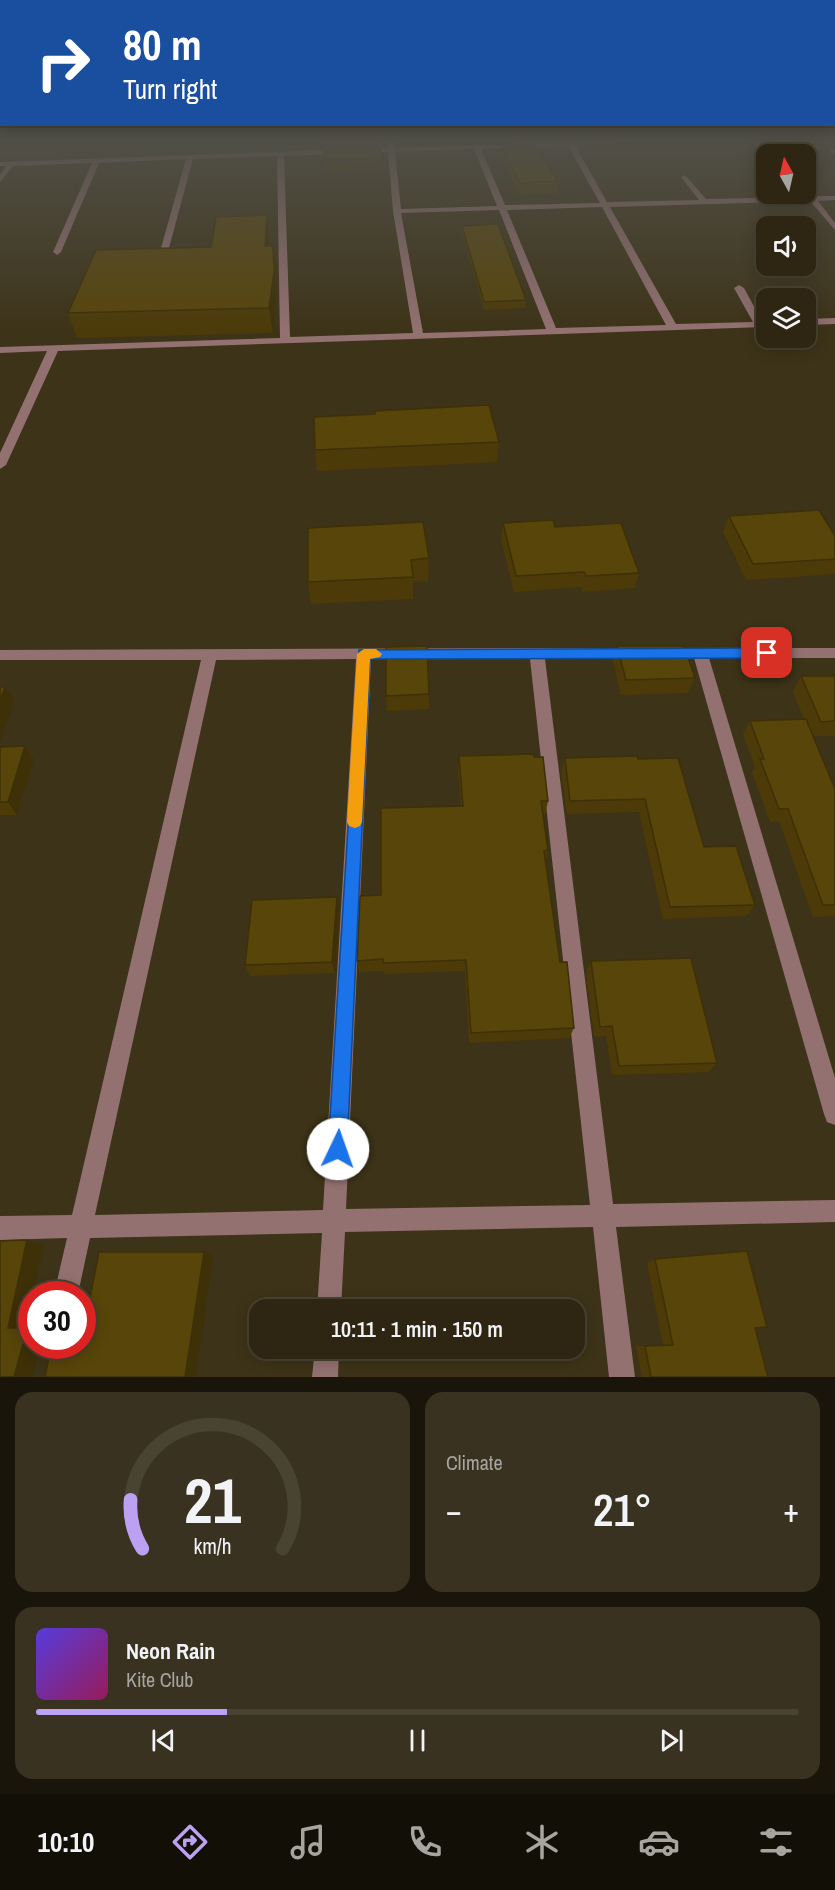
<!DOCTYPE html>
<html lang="en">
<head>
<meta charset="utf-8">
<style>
  :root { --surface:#2e2612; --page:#3a3220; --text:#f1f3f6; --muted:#a7a59f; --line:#494332; --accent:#bca0f2 }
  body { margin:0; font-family:"Archivo Narrow",sans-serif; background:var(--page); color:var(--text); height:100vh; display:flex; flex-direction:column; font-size:22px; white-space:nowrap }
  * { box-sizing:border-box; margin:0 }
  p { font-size:20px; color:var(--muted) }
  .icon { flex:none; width:33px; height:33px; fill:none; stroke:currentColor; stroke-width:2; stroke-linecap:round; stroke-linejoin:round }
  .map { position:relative; height:1377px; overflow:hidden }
  .sheet { display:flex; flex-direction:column; gap:15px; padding:15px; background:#19150a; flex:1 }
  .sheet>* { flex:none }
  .banner { position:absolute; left:0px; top:0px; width:836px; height:126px; box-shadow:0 3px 15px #0003,0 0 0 2px var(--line); background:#1a4fa0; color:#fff; overflow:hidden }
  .needle { width:39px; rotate:352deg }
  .buttons { position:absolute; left:756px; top:144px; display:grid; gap:12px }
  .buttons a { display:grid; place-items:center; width:60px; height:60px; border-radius:12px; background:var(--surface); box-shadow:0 3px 15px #0003,0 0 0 2px var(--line); font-size:30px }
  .speed { position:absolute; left:18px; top:1281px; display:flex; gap:12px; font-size:30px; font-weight:700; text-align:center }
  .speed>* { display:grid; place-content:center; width:78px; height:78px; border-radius:50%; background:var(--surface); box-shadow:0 3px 15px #0003,0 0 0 2px var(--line); line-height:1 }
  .speed .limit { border:9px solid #d22; background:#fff; color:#111 }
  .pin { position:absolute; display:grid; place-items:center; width:51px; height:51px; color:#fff; margin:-26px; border-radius:12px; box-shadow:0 3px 9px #0006 }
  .me { position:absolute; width:66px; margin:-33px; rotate:3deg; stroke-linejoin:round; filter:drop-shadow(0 0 4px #0008) }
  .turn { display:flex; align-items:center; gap:21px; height:126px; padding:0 24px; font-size:27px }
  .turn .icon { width:78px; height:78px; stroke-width:2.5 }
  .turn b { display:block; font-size:42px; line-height:51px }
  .big { font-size:45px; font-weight:600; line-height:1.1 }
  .sheet .widget { flex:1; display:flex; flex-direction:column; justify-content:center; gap:9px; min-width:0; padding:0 21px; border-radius:18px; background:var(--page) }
  .sheet .dial { align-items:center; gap:0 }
  .dial svg { height:156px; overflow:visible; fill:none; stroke:var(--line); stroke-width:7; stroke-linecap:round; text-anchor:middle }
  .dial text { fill:var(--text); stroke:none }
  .song { display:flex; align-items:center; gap:18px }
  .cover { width:72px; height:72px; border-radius:9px; background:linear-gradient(135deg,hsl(250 70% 55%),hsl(330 70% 35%)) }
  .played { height:6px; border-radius:3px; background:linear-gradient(90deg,var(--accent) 25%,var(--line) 25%) }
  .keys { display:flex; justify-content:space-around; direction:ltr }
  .heat { display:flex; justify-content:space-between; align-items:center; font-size:33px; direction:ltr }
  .sheet .tiles { flex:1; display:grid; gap:15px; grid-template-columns:1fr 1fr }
  .widget:last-child { grid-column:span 2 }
  .trip { position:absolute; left:249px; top:1299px; width:336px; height:60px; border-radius:18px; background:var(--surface); box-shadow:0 3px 15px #0003,0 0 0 2px var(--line); font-weight:600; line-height:60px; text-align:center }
  .dock { display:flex; height:96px; justify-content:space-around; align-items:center; background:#120f07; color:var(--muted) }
  .dock .icon { width:42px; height:42px }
  .dock .selected { color:var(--accent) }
  .dock b { font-size:27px; color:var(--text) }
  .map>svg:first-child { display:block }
</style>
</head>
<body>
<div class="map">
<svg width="835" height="1377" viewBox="0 0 835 1377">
  <rect width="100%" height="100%" fill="#3d3318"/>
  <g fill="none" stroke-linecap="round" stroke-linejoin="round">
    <g fill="#937171" fill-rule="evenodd">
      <path d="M387 139H393L394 148 697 139 575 145 607 202 699 200 681 177 685 175 706 199 806 197V193H809L814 196H835V200L818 201 835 223V230L810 201 610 207 676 324 753 322 734 288 739 285 744 288 762 321H766V327L58 351 6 465 0 469V453L47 351 0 353V347L280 338 277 156 193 159 169 248 165 251 161 248 186 159 99 163 61 252 57 255 53 252 92 163 13 166 0 182V175L6 166H0V162L387 148ZM568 146 600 203 505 205 481 149ZM474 149 497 206 401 209 395 152ZM388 152 393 211 413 333 290 337 284 156ZM602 207 666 325 556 328 507 210ZM499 210 546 329 423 333 401 213Z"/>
      <path d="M750 139H757L771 154 766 155Z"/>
      <path d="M814 139H822L835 149V154Z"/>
      <path d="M835 318V324L806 325V319Z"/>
      <path d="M537 648H636L643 653 636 658 545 659 613 1204 835 1200V1222L616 1227 635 1377H609L593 1227 345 1232 341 1310H317L322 1233 90 1238 78 1294H54L67 1238 0 1240V1216L72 1215 201 660H0V650ZM356 659 323 1210 95 1215 216 660ZM371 659H530L590 1205 346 1209Z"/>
      <path d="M666 648H835V658H709L835 1078V1125L827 1122 824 1114 694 658 661 657 659 653 661 649Z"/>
      <path d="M315 1348H339L338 1377H312Z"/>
    </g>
  </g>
  <g fill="#4c3b09">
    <path d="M321 139H379L383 158V170L327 171 323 148H322Z"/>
    <path d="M766 139H822L831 145 829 152 801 154H786Z"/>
    <path d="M825 139H835V146Z"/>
    <path d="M500 143 558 181 557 193 519 195 499 154Z"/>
    <path d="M462 226 526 300 525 308 484 310 462 233Z"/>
    <path d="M270 238 269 246 277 269V295L273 333 77 338 68 313 211 247Z"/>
    <path d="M375 414 499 442 497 462 317 471 315 450Z"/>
    <path d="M729 516 835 536V574L746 580 723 532Z"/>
    <path d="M423 522 429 558 428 581 413 582V599L311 604 308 582Z"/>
    <path d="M503 523 555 527 639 573 635 588 582 592 581 587 514 592 501 539Z"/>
    <path d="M617 646 695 678 688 693 621 695 613 661Z"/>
    <path d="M801 676H835V736H813L835 789V916L813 917 779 821 770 822 752 772 755 768 743 734 750 721 804 719 793 692Z"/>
    <path d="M429 694V709L387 711 386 696Z"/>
    <path d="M0 747 34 760 17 815H0Z"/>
    <path d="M459 756 548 801 545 815H543L548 850 546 860 560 962 574 1028 569 1038 469 1043 465 971 384 974V971L359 972 357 961 381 895 461 806 458 771Z"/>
    <path d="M565 758 638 759 704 847 755 905 746 916 663 919 639 812 567 814 561 771Z"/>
    <path d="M337 897 339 909 335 973 250 976 245 965Z"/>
    <path d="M591 961 717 1063 708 1072 612 1075 606 1036 594 1037 586 972Z"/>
    <path d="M655 1259 755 1328 768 1377H642L636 1346 663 1345 647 1263Z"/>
  </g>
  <g fill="#3e3007">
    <path d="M831 145 829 152 801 154H788L790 149Z"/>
    <path d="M267 215 270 238 268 270 265 246Z"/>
    <path d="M273 246 277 269V295L273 333 269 308Z"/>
    <path d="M5 687 14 701 0 741V701Z"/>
    <path d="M25 746 34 760 17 815 8 802Z"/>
    <path d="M337 897 339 909 335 973 332 962Z"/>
    <path d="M27 1240 44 1245 33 1294H32V1303L26 1329 8 1328Z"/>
    <path d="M204 1252 213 1256 196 1377H185Z"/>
    <path d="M23 1344 40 1346 33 1377H14Z"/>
  </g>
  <g fill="#58450a" stroke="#3e3007" stroke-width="1.5">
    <path d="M321 139H379L322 141Z"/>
    <path d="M777 139H822L831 145 790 149Z"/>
    <path d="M532 141 558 181 520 183 500 143Z"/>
    <path d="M380 144 383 158 326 160 323 146Z"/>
    <path d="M267 215 265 246H273L274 271 269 308 68 313 96 250 211 247 216 217Z"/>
    <path d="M498 224 526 300 484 302 462 226Z"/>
    <path d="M489 405 499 442 315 450 314 417 375 414V411Z"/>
    <path d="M819 510 835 536V559L753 564 729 516Z"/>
    <path d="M553 520 555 527 621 523 639 573 586 576 584 572 516 576 503 523Z"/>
    <path d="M423 522 429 558 411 560 413 577 308 582V528Z"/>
    <path d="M427 646 429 694 386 696V647Z"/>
    <path d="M617 646H684L695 678 626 680Z"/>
    <path d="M801 676H835V721L821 722Z"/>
    <path d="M0 687H5L0 701Z"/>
    <path d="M806 719 835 789V905H823L788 809H779L760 759H764L750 721Z"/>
    <path d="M25 746 8 802H0V747Z"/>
    <path d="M534 754V757H543L548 801H541L548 850 544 851 560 962H567L574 1028 471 1033 466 960 383 963V959L357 961 360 896 381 895V808L463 806 459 756Z"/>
    <path d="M637 756 638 759 678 758 704 847 736 846 755 905 670 907 645 799 570 801 565 758Z"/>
    <path d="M337 897 332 962 245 965 252 900Z"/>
    <path d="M691 958 717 1063 619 1066 612 1026 600 1027 591 961Z"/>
    <path d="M27 1240 8 1328H32V1344H23L14 1377H0V1241Z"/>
    <path d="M747 1251 767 1327 755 1328 768 1377H651L645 1346 673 1345 655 1259Z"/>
    <path d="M99 1252H204L185 1377H45L51 1346H82V1328H84Z"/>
  </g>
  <linearGradient id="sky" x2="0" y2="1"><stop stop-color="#221c0d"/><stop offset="0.42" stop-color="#515048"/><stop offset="1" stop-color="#515048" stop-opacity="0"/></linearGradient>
  <rect width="835" height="332" fill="url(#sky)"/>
  <path fill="#1a73e8" stroke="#114b97" stroke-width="1.5" d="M767 648 774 653 767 658 370 659 347 1149 345 1156 338 1159 330 1156 328 1149 359 650Z"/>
  <path fill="#f59e0b" d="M364 649H376L382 654 380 657 370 659 362 822 360 826 355 828 349 826 347 822 357 654Z"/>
</svg>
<div class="buttons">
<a><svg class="needle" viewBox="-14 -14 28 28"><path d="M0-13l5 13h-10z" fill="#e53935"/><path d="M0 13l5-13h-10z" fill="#a7a59f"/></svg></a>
<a><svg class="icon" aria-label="sound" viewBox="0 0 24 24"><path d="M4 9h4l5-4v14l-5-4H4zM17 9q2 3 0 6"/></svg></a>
<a><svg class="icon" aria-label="layers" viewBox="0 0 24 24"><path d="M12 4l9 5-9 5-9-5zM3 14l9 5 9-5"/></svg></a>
</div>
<div class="speed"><div class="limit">30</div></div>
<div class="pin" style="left:767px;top:653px;background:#d93025"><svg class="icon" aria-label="arrive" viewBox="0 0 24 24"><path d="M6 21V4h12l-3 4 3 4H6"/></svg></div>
<svg class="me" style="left:338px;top:1149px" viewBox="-20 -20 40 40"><circle r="19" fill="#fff"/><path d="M0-13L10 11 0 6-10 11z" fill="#1a73e8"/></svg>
<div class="trip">10:11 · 1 min · 150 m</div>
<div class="banner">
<div class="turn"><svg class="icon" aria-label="right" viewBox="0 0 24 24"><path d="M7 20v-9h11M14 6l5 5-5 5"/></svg><div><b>80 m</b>Turn right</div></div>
</div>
</div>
<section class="sheet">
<div class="tiles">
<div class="widget dial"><svg viewBox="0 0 100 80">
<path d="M14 69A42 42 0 1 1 86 69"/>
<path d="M14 69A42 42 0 0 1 8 44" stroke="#bca0f2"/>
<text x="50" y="56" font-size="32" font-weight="700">21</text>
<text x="50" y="72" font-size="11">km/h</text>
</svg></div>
<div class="widget"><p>Climate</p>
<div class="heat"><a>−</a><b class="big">21°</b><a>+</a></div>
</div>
<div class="widget">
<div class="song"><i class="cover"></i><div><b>Neon Rain</b><p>Kite Club</p></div></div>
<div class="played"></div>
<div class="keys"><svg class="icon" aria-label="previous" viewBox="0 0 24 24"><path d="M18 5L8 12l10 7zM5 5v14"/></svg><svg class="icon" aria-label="pause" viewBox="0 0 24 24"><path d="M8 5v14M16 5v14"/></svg><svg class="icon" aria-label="next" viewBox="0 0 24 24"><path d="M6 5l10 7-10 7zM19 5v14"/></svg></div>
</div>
</div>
</section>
<nav class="dock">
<b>10:10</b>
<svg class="icon selected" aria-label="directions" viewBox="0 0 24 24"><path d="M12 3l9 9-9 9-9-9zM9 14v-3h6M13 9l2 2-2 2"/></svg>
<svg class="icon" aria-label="music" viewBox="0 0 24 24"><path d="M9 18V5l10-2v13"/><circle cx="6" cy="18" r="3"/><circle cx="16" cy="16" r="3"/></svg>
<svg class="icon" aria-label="phone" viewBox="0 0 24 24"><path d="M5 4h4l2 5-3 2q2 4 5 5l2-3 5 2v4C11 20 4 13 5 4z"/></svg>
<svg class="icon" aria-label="climate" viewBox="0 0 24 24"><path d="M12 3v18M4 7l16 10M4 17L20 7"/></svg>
<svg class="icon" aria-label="car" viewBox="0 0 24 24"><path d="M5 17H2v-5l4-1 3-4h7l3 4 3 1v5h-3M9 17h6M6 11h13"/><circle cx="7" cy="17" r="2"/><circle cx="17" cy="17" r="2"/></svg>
<svg class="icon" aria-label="filters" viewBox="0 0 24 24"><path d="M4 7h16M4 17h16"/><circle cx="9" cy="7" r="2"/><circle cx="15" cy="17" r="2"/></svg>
</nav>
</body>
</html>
